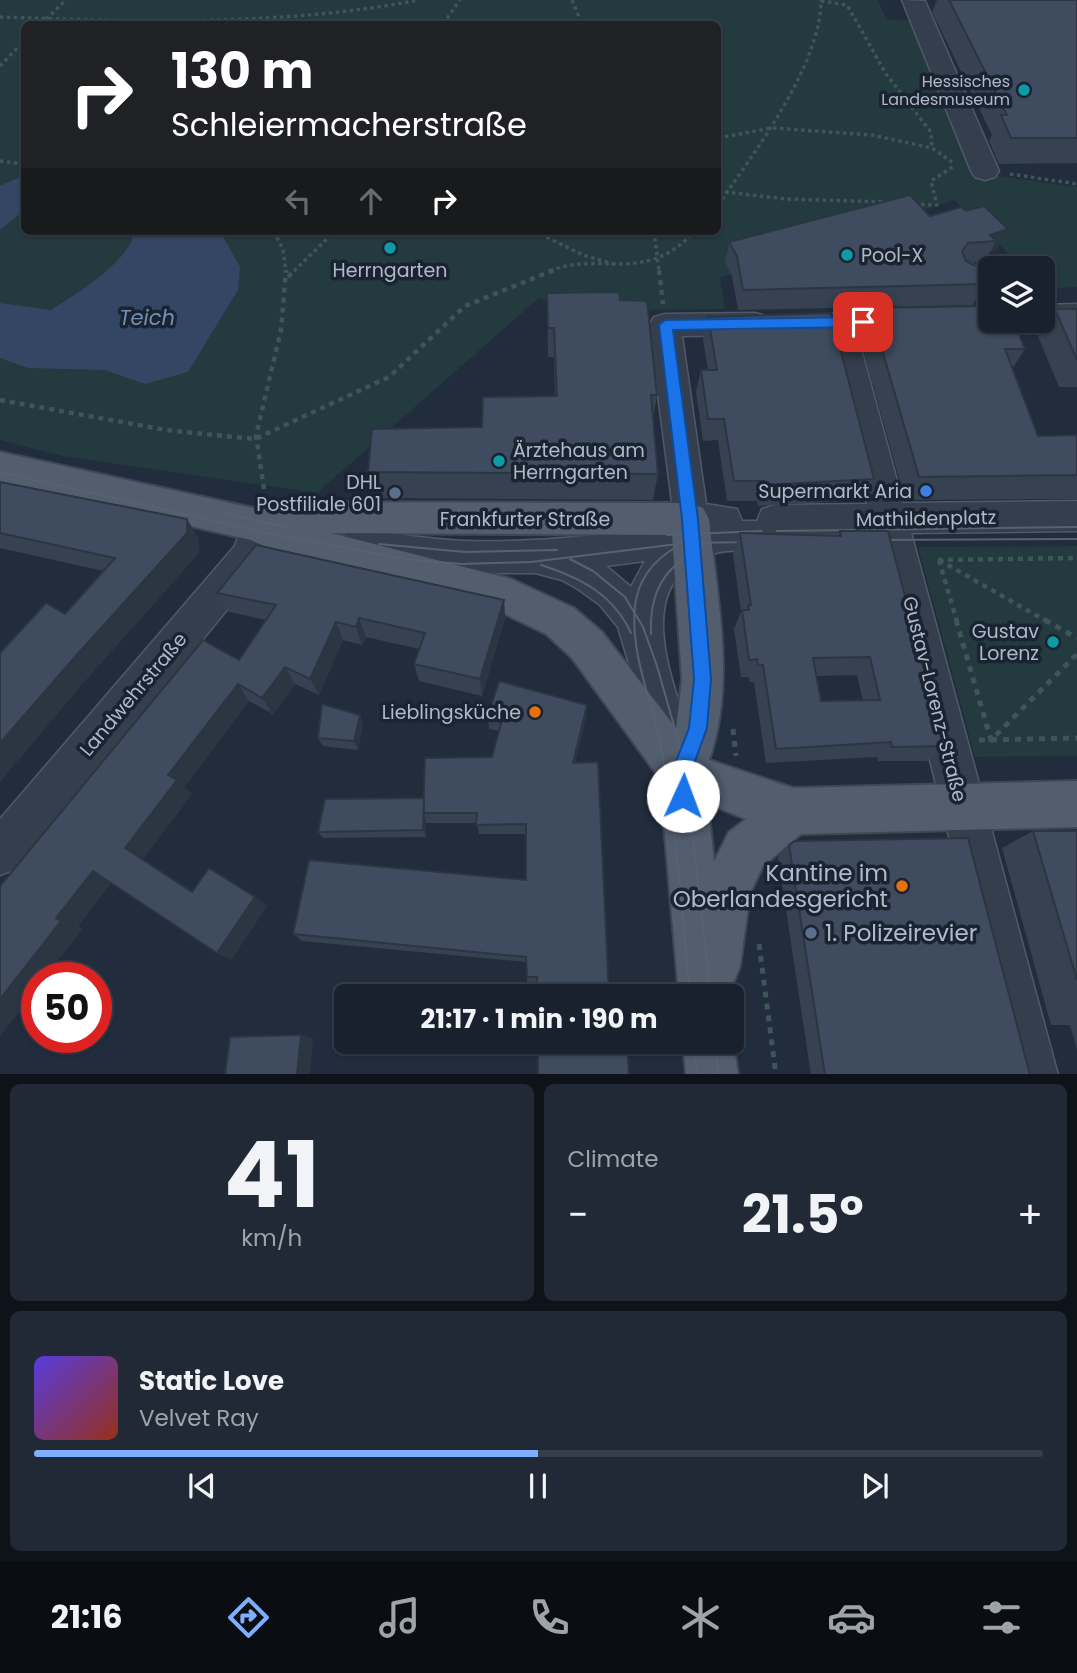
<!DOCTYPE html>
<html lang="en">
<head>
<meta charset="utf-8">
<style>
  :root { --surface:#19212e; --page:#222936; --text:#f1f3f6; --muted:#9fa3aa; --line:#373e4a; --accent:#7eafff }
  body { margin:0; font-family:Poppins,sans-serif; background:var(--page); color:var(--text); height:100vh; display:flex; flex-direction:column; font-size:26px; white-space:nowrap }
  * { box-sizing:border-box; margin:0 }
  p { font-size:23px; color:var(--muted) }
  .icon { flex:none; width:38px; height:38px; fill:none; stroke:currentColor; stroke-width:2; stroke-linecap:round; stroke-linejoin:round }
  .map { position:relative; height:1074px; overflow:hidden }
  .drawer { display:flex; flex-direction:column; gap:10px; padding:10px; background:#0e1219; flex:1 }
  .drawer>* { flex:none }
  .banner { position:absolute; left:21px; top:21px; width:700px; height:214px; border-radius:10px; box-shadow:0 2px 5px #0004,0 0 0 2px var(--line); background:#202124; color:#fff; overflow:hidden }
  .controls { position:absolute; left:978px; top:256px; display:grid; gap:14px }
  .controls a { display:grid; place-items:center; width:77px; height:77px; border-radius:10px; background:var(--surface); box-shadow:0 2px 5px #0004,0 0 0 2px var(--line); font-size:35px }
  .speed { position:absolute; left:21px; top:962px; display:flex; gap:14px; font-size:35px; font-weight:700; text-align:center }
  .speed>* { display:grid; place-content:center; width:91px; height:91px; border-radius:50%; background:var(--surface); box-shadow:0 2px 5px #0004,0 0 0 2px var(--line); line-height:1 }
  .speed .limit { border:10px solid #d22; background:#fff; color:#111 }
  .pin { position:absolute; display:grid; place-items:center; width:60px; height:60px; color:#fff; margin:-30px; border-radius:14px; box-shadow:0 4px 10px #0006 }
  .me { position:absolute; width:77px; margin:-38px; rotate:2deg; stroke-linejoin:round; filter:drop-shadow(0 0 5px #0008) }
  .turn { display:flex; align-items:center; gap:24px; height:147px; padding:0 35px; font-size:32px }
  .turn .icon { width:91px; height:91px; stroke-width:2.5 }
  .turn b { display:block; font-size:49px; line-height:60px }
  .lanes { display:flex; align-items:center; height:66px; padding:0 35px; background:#0003; justify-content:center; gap:35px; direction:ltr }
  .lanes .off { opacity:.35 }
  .big { font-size:52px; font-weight:700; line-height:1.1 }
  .drawer .card { flex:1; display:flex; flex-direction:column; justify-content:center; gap:10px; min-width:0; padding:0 24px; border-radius:10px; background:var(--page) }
  .drawer .dial { align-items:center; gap:0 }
  .dial b { font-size:91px; line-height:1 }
  .song { display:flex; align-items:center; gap:21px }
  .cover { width:84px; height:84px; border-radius:10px; background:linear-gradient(135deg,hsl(250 70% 55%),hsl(10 70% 35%)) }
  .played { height:7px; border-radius:4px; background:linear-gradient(90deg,var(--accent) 50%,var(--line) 50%) }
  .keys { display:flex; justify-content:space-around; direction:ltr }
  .heat { display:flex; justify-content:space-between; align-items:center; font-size:38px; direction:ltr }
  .drawer .tiles { flex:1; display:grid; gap:10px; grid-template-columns:1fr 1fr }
  .card:last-child { grid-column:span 2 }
  .trip { position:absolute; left:334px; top:984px; width:410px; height:70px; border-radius:10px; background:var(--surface); box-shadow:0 2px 5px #0004,0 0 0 2px var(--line); font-weight:700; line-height:70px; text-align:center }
  .menu { display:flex; height:112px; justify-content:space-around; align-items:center; background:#0a0d12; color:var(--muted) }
  .menu .icon { width:49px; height:49px }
  .menu .selected { color:var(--accent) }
  .menu b { font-size:32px; color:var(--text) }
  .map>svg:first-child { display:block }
</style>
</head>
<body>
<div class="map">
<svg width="1077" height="1075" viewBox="0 0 1077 1075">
  <rect width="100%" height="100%" fill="#212c3d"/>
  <g fill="#233a3e" fill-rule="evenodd">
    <path d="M0 0H878L886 19 915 21 977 173 1077 187V287L1043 289V268H1023L954 200 720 278 725 309 569 311 539 298 317 493 62 456 0 440ZM24 24H718V231H24Z"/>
    <path d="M1077 546V756L975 757 918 547Z"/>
  </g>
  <g fill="#334765">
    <path d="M24 175V210L0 230V186Z"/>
    <path d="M134 231H220L240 267 238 290 188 372 145 384 105 370 28 368 0 358V303L51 310C75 295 132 260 134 231Z"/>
  </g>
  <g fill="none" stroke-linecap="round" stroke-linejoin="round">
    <g stroke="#505967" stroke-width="3">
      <g id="minor">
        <path d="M902 0 925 1 999 171 995 177 985 180 975 177 971 171Z"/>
        <path d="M969 263 990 272V297L958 280 954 273 958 266Z"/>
        <path d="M1077 304V326L1043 327 1030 320H1043V305Z"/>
        <path d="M838 312 849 315 854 323 903 503 1077 501V531L911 533 1058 1075H1008L874 534 781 535 776 547C755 554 732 547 712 554 621 585 681 702 701 764L695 779 680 785 665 779 659 764 618 627 600 605 578 589 562 580 535 573H463L359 561 346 556 341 545 346 534 359 529C394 533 430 540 466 541 537 543 605 535 675 525L649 325 654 317 665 314 755 313 766 316 771 324 766 332 755 335 682 336 706 504 737 509 742 521H757L762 509 775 505 867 504 822 323 827 315ZM645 561 631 587 606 566Z"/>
        <path d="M262 511 308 522 313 533 308 544 295 548 272 544 260 569 16 869 0 875V819L234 547 249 515Z"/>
      </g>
    </g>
    <g stroke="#3e4755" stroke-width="4">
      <g id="major">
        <path d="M0 452 262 510 297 502 690 503 703 508 709 519C717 599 736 683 709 760L793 788 1077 781V827L801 834 763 866 750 893 740 966 733 984 728 985 729 996H679L660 779 572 658 546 634 503 613 274 551 251 540 0 482ZM331 533 672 535 682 679 676 728 602 632 574 608 511 579ZM708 804 746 819 729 832 714 862Z"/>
        <path d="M732 1033 738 1075H686L683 1041H732Z"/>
      </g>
    </g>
    <g stroke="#3e5658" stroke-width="3.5" stroke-dasharray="3.5 3.5" stroke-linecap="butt">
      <path d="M572 0 582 24"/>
      <path d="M821 1 847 5 886 74 931 132 932 148"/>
      <path d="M0 17C138 22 283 26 419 0"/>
      <path d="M41 24 66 0"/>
      <path d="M443 24 460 0"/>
      <path d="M0 66 24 41"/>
      <path d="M718 138 772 128 872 135 932 148 952 162"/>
      <path d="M0 161 24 164"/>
      <path d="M1010 174 1077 184"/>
      <path d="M725 192 786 199 888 202"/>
      <path d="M914 204 937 205 931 181 954 166"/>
      <path d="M718 205C754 153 821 65 821 0"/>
      <path d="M274 231 283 250 286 271"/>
      <path d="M534 231 583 255 614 264"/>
      <path d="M654 231 659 271"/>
      <path d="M294 271 335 231"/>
      <path d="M550 271C603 250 644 286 695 231"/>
    </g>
    <g stroke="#3e5658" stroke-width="4.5" stroke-dasharray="5 5" stroke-linecap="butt">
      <path d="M659 270 663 304"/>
      <path d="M288 277 295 270"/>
      <path d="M0 400 166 430 255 439 389 377 465 306 554 270"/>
      <path d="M264 489 256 436 281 330 286 270"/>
      <path d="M938 560 1077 558"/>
      <path d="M939 560 957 622"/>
      <path d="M939 560 1048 622"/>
    </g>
    <g stroke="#3e5658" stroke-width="5" stroke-dasharray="6 6" stroke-linecap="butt">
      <path d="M956 620 991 740 1077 654"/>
      <path d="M1045 620 1077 638"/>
      <path d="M733 729 736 756"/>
      <path d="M979 740 1077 738"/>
      <path d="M759 944 776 1075"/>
    </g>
    <use href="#minor" fill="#353e4d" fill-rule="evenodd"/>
    <use href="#major" fill="#525d6d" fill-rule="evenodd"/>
    <g stroke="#566274" stroke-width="2">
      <path d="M0 472 267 533 405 559 461 564 531 562 686 543 756 542"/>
      <path d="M221 512 289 528"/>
      <path d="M777 531 1077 527"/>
      <path d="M667 535 762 531"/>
      <path d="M873 540 1077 539"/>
      <path d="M379 544 465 552 557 550"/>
      <path d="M676 547C654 560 638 580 635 606 630 654 652 701 661 747 677 829 682 913 690 996"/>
      <path d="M570 559 593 571 625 597 643 627 657 666 684 761 711 996"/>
      <path d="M541 565C581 578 613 594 631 633"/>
      <path d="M651 634C649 590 666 564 706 546"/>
      <path d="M694 1041 697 1075"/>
      <path d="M716 1041 718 1075"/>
    </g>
  </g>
  <g fill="#364152" fill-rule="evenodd">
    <path d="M937 0H1077V163L999 164 989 141 992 135 932 12Z"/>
    <path d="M966 211 1008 229 996 250 990 252 985 261 969 263 984 284 973 305 738 310 732 276 725 263 729 242Z"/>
    <path d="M547 293 620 300 657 395 653 419 658 474 653 500 375 498 368 472 482 427 555 396 554 357H548Z"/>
    <path d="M870 308 1025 349 1012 369 1038 436 1077 435V499L905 500 859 335Z"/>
    <path d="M1055 309H1077V387H1059L1038 336Z"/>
    <path d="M708 317 874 479 863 500 758 506 757 501H727L718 440 703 441 696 392 701 370H708L703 340Z"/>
    <path d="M0 482 199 539V553L91 674 65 614 104 571 0 548Z"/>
    <path d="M840 531 944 746 927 761H878L877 757 766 763 754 682H750L748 677H741L734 629 741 612 733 554 740 533 838 536ZM857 675 863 701H821L816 676Z"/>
    <path d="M217 593 504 600 505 619 482 696 419 681 414 664 419 649 366 637 362 645 343 640 319 695 295 684 273 714 249 701 184 787 192 794 143 859 192 891 255 897 267 906 231 960 217 953 111 883 78 926 82 929 44 978H37V988L0 1036V886L239 660 266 620 229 612Z"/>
    <path d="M587 705 586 717 575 763 537 982H527V962L302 941 293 934 526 880V834H479L477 823H427L426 822V837L323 838 318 832 424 798 492 757 499 731 489 729 488 716Z"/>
    <path d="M363 724 358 750 323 746 318 738Z"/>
    <path d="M1033 831H1077V1050L1070 1025H1051L1002 848Z"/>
    <path d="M789 845 1030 1075H811L778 857Z"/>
  </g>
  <g fill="#2c3542">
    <path d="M1008 229 996 250 990 252 996 241 990 235Z"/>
    <path d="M187 519 199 539V553L91 674 0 782V743Z"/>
    <path d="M504 600 505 619 482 696 480 679Z"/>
    <path d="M359 618 366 637 362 645 356 627Z"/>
    <path d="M336 622 343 640 319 695 310 679Z"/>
    <path d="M285 667 295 684 273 714 262 698Z"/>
    <path d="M238 684 249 701 184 787 192 794 143 859 125 848 168 775Z"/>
    <path d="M587 705 586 717 572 774 573 763Z"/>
    <path d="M360 715 363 724 358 750 354 741Z"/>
    <path d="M424 815 426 822V837L423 830Z"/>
    <path d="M93 871 112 881 78 926 82 929 44 978H37V988L0 1036V999L56 918Z"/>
    <path d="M255 897 267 906 231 960 217 953Z"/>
    <path d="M301 1035 313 1038 310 1075H297Z"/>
  </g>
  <g fill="#3f4c5f" stroke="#2c3542" stroke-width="2" fill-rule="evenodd">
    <path d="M949 0H1077V138H1011L1001 115H1007Z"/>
    <path d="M910 195 930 216 961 207 966 211 984 206 1008 229 990 235 996 241 968 243 962 251 966 261 978 267 984 284 743 290 737 256 729 242Z"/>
    <path d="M619 292 620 300 647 301 657 395H651L658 474 368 472 372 429 482 427 483 397 557 396 554 328H548L547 293Z"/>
    <path d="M990 306V320H1013L1025 349H1005L1038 436 1077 435V475L919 477 870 308Z"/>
    <path d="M1055 309H1077V360Z"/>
    <path d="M831 313 874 479 765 485 764 481H734L724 419H708L701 370H717L708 317Z"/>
    <path d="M0 482 187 519V533L74 658 0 743V653L46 603 65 614 115 558 0 533Z"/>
    <path d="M840 531H888L944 746 892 747 891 742 776 749 763 665H758L757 659 749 660 742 610H749L748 605H751L740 533 841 536ZM870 657 880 700 821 701 813 658Z"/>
    <path d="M256 545 504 600 480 679 414 664 425 633 359 618 356 627 336 622 310 679 285 667 262 698 238 684 168 775 177 780 125 848 192 892 209 868 255 897 217 953 93 871 56 918 61 921 0 999V886L203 640 239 660 276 605 217 593Z"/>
    <path d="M499 681 587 705 573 763 598 762 609 996H537V977H527L526 957 293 934 309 860 526 880V824L476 825 477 813H423L425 758 492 757 502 720 488 716Z"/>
    <path d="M322 704 360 715 354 741 318 738Z"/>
    <path d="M424 798 423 830 318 832 325 799Z"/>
    <path d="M1033 831H1077V980Z"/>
    <path d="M968 838 1030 1075H825L789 845 795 841Z"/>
    <path d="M301 1035 297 1075H225L230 1037Z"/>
    <path d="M538 1041H627L629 1075H538Z"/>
  </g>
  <path fill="#1a73e8" stroke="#114b97" stroke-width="2" d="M863 317 870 322 863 327 673 330 698 519 711 679 707 728 691 772 689 803 683 806 676 803 672 772 689 728 694 679 682 519 659 325 665 320Z"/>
  <g fill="#0f9aa8" stroke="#1a2331" stroke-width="2.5">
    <circle cx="1024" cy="90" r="7"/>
    <circle cx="390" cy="248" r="7"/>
    <circle cx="847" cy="255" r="7"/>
    <circle cx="499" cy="461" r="7"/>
    <circle cx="1053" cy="642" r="7"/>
  </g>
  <circle fill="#3f7fe0" stroke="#1a2331" stroke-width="2.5" cx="926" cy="491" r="7"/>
  <g fill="#5c6f8a" stroke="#1a2331" stroke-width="2.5">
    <circle cx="395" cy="493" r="7"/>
    <circle cx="811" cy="933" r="7"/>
  </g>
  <g fill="#e8710a" stroke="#1a2331" stroke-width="2.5">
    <circle cx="535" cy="712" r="7"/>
    <circle cx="902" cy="886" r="7"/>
  </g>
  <g text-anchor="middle" stroke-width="7" stroke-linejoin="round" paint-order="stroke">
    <g font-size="16" fill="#b0b9c8" stroke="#1a2331" text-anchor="end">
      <text x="1010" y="87">Hessisches<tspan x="1010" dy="18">Landesmuseum</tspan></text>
    </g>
    <g font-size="19" fill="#b0b9c8" stroke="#1a2331" text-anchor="end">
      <text x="861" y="262" text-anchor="start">Pool-X</text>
      <text x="390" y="277" text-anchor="middle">Herrngarten</text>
      <text x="513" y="457" text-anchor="start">Ärztehaus am<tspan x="513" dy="22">Herrngarten</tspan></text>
      <text x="381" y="489">DHL<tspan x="381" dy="22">Postfiliale 601</tspan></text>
      <text x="912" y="498">Supermarkt Aria</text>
      <text x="1039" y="638">Gustav<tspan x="1039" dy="22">Lorenz</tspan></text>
      <text x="521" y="719">Lieblingsküche</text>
    </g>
    <g font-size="19" fill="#b0b9c8" stroke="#1a2331">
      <text transform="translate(926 518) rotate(-1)" y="7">Mathildenplatz</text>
      <text x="525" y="526">Frankfurter Straße</text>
      <text transform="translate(133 694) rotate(-50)" y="7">Landwehrstraße</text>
      <text transform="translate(935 699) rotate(76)" y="7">Gustav-Lorenz-Straße</text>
    </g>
    <g font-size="21" font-style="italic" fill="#758fb2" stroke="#1a2331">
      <text x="147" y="325">Teich</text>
    </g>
    <g font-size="23" fill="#b0b9c8" stroke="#1a2331" text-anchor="end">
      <text x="888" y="881">Kantine im<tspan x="888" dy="26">Oberlandesgericht</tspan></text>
      <text x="825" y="941" text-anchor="start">1. Polizeirevier</text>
    </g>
  </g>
</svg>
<div class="controls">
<a><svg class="icon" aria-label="layers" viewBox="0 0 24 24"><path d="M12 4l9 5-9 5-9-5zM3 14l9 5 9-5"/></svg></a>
</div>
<div class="speed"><div class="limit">50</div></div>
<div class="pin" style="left:863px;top:322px;background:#d93025"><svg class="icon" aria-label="arrive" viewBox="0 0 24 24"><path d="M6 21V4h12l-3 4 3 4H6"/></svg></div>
<svg class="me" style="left:683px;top:796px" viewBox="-20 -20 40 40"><circle r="19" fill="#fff"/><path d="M0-13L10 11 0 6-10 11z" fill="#1a73e8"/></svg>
<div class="trip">21:17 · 1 min · 190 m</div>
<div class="banner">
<div class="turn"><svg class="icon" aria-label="right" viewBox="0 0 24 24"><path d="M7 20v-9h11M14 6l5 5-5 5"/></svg><div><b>130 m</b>Schleiermacherstraße</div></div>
<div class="lanes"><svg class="icon off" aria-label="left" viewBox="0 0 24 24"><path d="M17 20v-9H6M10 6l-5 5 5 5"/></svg><svg class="icon off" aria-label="ahead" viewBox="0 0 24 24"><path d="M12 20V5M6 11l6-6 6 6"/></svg><svg class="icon" aria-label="right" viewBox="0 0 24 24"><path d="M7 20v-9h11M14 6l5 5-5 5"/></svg></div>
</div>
</div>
<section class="drawer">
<div class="tiles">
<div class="card dial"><b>41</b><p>km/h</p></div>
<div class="card"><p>Climate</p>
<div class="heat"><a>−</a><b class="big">21.5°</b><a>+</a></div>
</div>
<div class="card">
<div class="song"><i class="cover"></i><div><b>Static Love</b><p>Velvet Ray</p></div></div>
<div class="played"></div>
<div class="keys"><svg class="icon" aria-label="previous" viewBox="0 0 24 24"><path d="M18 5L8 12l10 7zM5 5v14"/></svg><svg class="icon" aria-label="pause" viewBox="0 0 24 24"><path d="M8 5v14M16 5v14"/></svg><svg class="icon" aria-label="next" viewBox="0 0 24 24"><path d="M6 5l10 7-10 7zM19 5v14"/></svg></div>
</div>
</div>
</section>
<nav class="menu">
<b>21:16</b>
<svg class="icon selected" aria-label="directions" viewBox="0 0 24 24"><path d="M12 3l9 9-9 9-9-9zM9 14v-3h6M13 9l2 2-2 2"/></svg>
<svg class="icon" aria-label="music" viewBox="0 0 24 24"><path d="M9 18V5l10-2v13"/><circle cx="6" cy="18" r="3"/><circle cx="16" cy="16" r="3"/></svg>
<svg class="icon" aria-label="phone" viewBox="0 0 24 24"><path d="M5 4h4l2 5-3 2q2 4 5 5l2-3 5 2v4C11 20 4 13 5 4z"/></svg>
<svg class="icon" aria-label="climate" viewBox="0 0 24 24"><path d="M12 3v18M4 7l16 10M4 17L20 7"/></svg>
<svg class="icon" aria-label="car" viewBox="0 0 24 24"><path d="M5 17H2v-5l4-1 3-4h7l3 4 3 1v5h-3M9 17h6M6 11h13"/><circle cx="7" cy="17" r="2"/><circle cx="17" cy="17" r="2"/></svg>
<svg class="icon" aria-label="filters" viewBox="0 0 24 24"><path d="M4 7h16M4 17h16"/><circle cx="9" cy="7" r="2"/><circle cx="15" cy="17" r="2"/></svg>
</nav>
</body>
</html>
